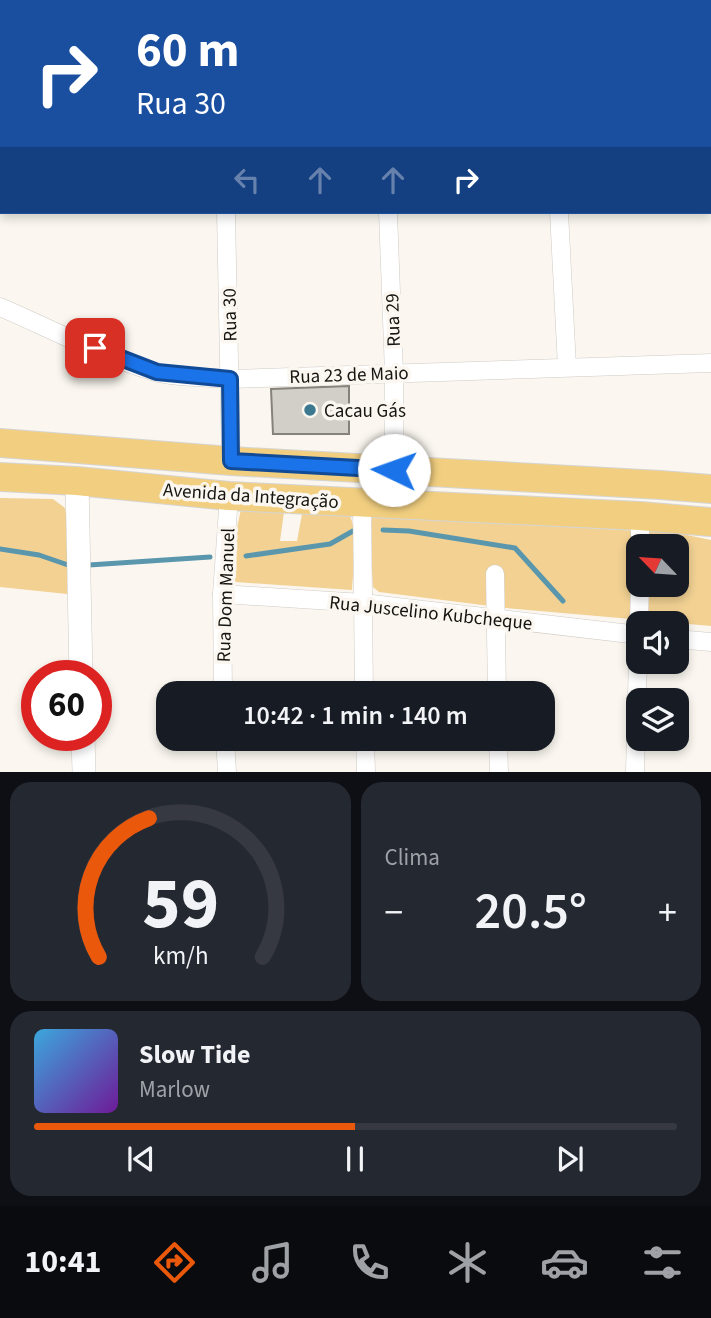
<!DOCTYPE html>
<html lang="pt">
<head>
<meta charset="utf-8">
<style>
  :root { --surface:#171b24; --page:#242831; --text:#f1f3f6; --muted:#9ea1a6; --line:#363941; --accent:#ea580c }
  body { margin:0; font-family:"Source Sans 3",sans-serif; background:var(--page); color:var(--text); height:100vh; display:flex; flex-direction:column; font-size:26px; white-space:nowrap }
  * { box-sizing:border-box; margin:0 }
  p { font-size:23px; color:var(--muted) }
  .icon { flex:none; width:38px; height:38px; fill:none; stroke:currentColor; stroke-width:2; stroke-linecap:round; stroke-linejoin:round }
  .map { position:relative; height:772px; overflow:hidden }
  .drawer { display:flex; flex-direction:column; gap:10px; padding:10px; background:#0d0f14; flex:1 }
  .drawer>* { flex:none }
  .banner { position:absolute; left:0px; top:0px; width:712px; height:214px; box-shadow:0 4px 10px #0003; background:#1a4fa0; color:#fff; overflow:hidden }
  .needle { width:46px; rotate:295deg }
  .fabs { position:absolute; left:626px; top:534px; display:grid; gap:14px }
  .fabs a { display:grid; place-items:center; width:63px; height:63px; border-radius:14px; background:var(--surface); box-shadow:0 4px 10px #0003; font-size:35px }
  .speed { position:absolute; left:21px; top:660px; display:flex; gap:14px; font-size:35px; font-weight:700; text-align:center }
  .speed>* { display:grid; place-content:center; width:91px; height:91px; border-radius:50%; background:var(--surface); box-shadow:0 4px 10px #0003; line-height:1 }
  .speed .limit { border:10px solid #d22; background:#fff; color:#111 }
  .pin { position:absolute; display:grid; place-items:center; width:60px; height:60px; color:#fff; margin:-30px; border-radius:14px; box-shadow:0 4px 10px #0006 }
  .me { position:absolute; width:77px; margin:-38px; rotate:273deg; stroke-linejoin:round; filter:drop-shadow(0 0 5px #0008) }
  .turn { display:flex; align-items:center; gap:24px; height:147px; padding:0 21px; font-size:32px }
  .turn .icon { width:91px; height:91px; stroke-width:2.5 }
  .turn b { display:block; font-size:49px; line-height:60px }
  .lanes { display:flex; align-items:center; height:66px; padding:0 21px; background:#0003; justify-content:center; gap:35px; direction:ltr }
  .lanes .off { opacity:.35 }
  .big { font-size:52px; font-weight:600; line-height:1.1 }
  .drawer .card { flex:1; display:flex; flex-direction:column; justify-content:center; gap:10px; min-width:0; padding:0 24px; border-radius:21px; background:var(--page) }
  .drawer .dial { align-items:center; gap:0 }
  .dial svg { height:182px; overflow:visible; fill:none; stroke:var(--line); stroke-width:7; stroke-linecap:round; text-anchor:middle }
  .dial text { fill:var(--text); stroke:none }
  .song { display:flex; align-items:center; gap:21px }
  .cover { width:84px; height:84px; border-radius:10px; background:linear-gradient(135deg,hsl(200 70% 55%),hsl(280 70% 35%)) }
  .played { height:7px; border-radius:4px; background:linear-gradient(90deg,var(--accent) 50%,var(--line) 50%) }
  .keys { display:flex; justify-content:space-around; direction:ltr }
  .heat { display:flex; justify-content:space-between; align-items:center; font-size:38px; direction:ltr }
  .drawer .tiles { flex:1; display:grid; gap:10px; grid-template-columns:1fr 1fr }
  .card:last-child { grid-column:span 2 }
  .trip { position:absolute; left:156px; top:681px; width:399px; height:70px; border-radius:21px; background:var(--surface); box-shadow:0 4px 10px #0003; font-weight:600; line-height:70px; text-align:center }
  .tab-bar { display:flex; height:112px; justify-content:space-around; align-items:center; background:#090b0e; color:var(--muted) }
  .tab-bar .icon { width:49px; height:49px }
  .tab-bar .on { color:var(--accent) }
  .tab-bar b { font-size:32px; color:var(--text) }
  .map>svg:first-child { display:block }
</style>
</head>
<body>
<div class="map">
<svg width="711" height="772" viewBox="0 0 711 772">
  <rect width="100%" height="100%" fill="#fbf7f0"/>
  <g fill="#f2d193" fill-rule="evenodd">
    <path d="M0 498 53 499 65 508 67 520V594L0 587Z"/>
    <path d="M241 509 284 512 280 541H297L302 514H349C359 532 353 569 352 590L235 582 237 528Z"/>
    <path d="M378 516 677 533 711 540V626L506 608 379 592 373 587 369 524 372 518ZM639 546H677V584H639Z"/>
  </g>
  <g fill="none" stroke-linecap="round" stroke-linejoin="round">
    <g stroke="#5a97ad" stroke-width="5">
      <path d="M383 530 409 531 515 548 563 601"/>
      <path d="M0 549 39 555 68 565"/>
      <path d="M246 556 330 544 353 531"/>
      <path d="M89 565 210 557"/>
    </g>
  </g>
  <path fill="#d2cfc8" stroke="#85817b" stroke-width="2" d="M349 386V434H273L271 389Z"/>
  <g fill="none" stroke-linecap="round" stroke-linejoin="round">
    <g stroke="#cfcbc5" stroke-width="19">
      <g id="minor">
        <path d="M59 0 63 2"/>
        <path d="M222 0V2"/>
        <path d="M380 0V2"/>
        <path d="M548 0 549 2"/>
        <path d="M707 0V2"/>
        <path d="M106 2V0"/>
        <path d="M710 128 711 145"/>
        <path d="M226 212 231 461"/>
        <path d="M388 212 394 373V470"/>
        <path d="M559 212 567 367"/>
        <path d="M0 307C51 329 102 356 155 372 178 378 206 377 230 379L711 363"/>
        <path d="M362 503 364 693"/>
        <path d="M640 516V546"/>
        <path d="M495 574 497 693"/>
        <path d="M222 594 363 603 639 635"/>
        <path d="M677 639 711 642"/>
        <path d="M223 693 222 594 229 496"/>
        <path d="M225 738 227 772"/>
        <path d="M365 738 366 772"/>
        <path d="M498 738 499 772"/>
        <path d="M635 772 640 584"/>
      </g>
    </g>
    <g stroke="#cfcbc5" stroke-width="24">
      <g id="tertiary">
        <path d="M77 481 81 676"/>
        <path d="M83 735 84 772"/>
      </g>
    </g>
    <g stroke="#d5d5d4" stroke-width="30">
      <g id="primary">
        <path d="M0 443 231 461 661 485 711 489"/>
        <path d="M0 477 77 481 229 496 640 516 711 522"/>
      </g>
    </g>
    <use href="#minor" stroke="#fff" stroke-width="18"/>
    <use href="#tertiary" stroke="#fff" stroke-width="23"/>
    <use href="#primary" stroke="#f2cf80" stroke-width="28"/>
  </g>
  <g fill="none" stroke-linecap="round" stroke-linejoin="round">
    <g stroke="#114b97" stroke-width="18">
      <path id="route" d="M95 348 157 372 230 379 231 461 394 470"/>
    </g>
    <use href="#route" stroke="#1a73e8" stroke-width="12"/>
  </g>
  <circle fill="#3c7990" stroke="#fbf7f0" stroke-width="2.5" cx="310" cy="410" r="7"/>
  <g text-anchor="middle" stroke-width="7" stroke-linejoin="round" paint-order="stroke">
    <g font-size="19" fill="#151411" stroke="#fbf7f0">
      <text transform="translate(229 315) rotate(-91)" y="7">Rua 30</text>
      <text transform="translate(392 320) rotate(-92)" y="7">Rua 29</text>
      <text transform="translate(349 374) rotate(-2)" y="7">Rua 23 de Maio</text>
      <text transform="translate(251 495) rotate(4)" y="7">Avenida da Integração</text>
      <text transform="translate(225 595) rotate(-88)" y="7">Rua Dom Manuel</text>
      <text transform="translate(431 612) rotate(6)" y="7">Rua Juscelino Kubcheque</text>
    </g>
    <g font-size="19" fill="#151411" stroke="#fbf7f0" text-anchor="start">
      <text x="324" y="417">Cacau Gás</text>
    </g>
  </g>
</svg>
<div class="fabs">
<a><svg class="needle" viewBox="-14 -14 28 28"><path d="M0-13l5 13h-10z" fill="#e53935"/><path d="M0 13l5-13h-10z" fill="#9ea1a6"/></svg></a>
<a><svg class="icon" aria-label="sound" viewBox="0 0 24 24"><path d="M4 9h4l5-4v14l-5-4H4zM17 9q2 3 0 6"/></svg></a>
<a><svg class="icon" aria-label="layers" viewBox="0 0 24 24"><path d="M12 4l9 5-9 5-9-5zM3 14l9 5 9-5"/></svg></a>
</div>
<div class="speed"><div class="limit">60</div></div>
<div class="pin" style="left:95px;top:348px;background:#d93025"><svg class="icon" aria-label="arrive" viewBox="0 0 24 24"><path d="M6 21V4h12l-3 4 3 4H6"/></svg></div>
<svg class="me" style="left:394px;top:470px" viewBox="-20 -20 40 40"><circle r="19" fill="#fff"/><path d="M0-13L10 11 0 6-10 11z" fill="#1a73e8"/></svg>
<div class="trip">10:42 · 1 min · 140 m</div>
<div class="banner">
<div class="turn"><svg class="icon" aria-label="right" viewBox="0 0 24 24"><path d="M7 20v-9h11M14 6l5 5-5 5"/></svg><div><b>60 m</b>Rua 30</div></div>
<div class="lanes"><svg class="icon off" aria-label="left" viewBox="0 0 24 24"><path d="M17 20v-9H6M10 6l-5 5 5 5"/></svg><svg class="icon off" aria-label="ahead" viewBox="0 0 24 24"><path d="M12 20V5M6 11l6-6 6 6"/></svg><svg class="icon off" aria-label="ahead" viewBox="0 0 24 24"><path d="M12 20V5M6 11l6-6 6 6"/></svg><svg class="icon" aria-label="right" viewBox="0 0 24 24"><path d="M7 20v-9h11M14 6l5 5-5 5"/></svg></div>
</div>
</div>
<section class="drawer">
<div class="tiles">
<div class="card dial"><svg viewBox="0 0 100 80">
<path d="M14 69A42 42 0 1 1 86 69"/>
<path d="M14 69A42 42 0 0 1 36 8" stroke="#ea580c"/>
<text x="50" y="56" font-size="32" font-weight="700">59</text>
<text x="50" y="72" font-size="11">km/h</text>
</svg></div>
<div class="card"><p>Clima</p>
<div class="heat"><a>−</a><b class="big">20.5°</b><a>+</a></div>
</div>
<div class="card">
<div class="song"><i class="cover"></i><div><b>Slow Tide</b><p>Marlow</p></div></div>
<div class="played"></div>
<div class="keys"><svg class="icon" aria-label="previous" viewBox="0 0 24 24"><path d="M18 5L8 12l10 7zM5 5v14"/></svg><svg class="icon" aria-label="pause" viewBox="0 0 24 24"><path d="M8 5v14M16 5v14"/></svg><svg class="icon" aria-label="next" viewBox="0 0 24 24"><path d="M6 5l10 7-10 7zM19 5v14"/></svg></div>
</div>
</div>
</section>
<nav class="tab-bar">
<b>10:41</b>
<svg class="icon on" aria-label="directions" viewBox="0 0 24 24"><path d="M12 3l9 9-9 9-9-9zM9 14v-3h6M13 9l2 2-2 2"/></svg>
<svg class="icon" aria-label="music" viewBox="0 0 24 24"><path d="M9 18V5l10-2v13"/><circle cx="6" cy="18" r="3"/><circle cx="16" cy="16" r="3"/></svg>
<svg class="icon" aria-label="phone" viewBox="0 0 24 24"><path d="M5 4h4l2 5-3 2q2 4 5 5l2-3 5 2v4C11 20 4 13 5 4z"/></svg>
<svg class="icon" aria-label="climate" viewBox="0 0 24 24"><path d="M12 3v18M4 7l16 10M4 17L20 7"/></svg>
<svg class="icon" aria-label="car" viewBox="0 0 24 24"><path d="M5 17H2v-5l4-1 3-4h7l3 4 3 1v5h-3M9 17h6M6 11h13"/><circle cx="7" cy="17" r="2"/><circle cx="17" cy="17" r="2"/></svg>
<svg class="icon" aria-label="filters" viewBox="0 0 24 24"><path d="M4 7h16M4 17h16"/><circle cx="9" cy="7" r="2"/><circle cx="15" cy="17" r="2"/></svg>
</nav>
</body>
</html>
